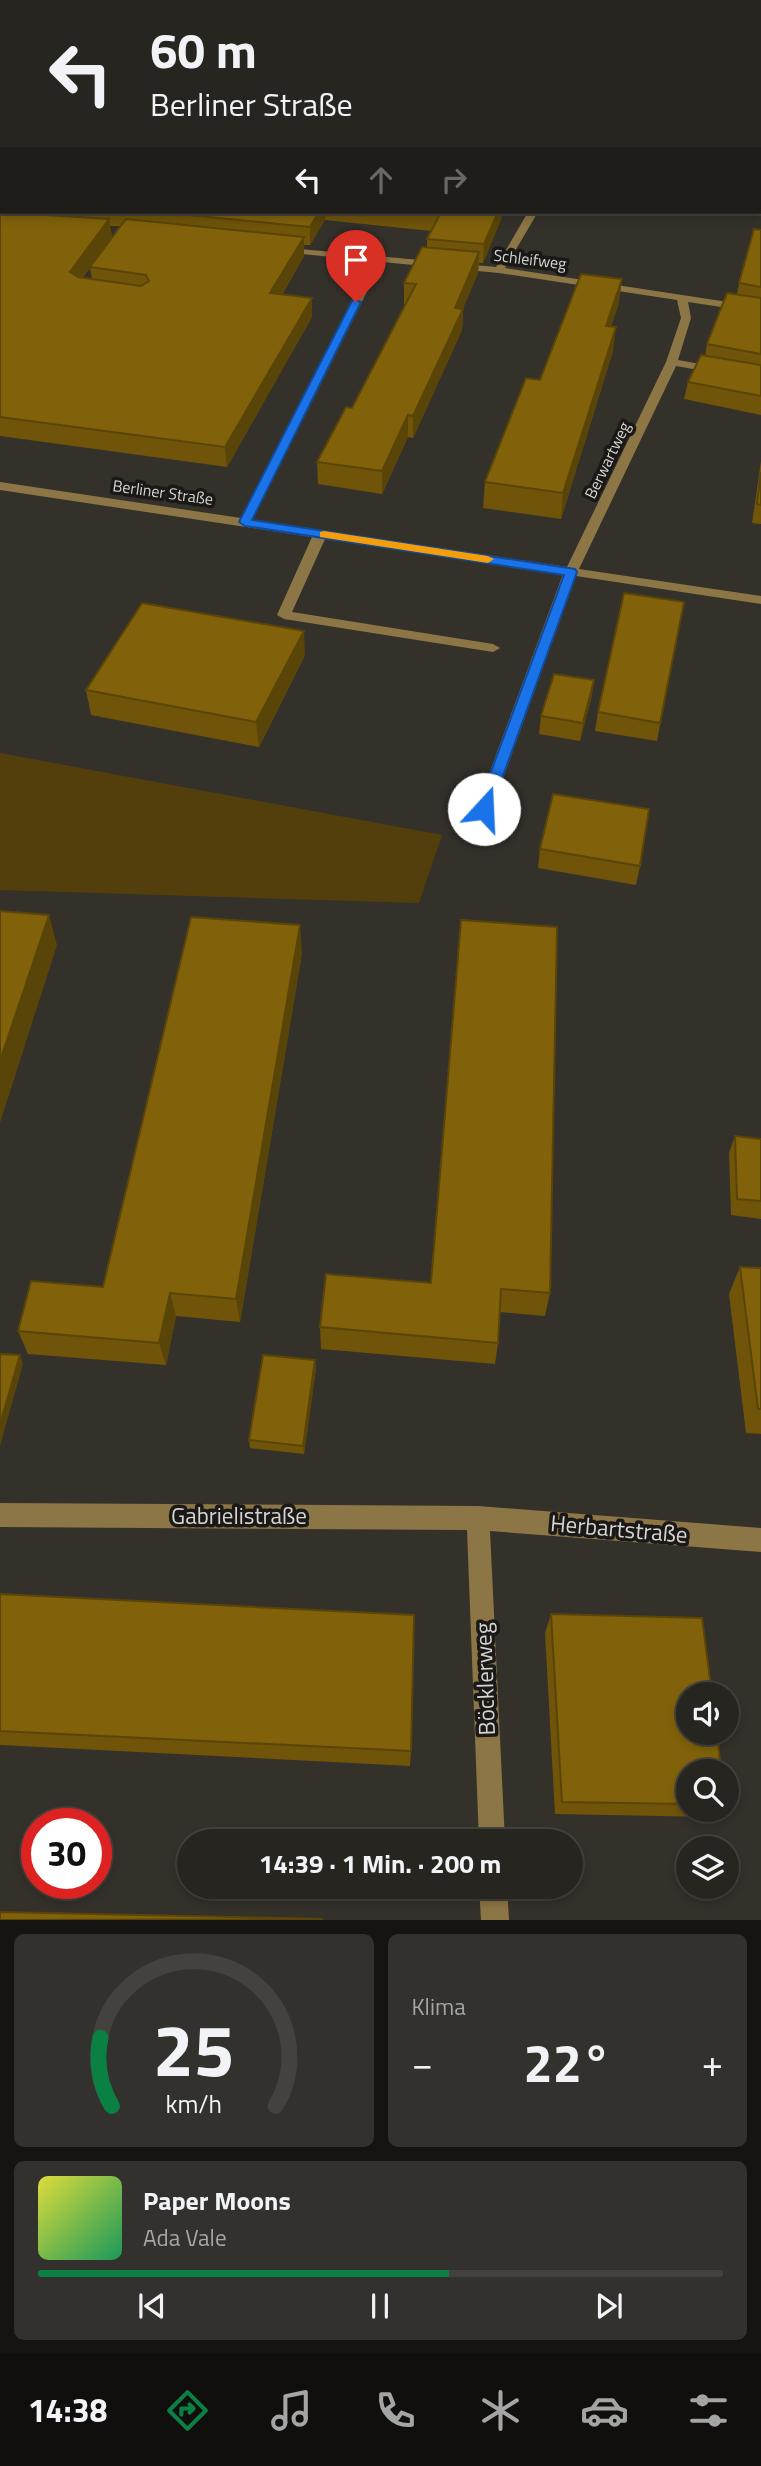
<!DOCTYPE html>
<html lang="de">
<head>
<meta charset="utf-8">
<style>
  :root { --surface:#272520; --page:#33312d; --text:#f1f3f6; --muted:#a4a5a5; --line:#43423e; --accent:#0b8043 }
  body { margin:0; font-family:"Titillium Web",sans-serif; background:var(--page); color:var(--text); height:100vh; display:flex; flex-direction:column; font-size:26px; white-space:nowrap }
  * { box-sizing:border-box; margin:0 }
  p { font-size:23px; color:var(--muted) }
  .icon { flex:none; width:38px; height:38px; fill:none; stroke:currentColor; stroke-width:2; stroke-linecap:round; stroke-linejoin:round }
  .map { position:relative; height:1920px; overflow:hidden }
  .sheet { display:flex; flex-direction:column; gap:14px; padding:14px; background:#151412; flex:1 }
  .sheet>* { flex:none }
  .banner { position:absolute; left:0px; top:0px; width:761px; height:214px; box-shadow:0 4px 10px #0003,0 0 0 2px var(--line); background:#272520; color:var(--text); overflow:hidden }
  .controls { position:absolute; left:676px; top:1682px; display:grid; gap:14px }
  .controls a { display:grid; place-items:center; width:63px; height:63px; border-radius:50%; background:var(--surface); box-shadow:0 4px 10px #0003,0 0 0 2px var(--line); font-size:35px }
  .speed { position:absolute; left:21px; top:1808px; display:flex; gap:14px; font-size:35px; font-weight:700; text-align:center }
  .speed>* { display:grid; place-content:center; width:91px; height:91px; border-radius:50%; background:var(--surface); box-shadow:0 4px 10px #0003,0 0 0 2px var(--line); line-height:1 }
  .speed .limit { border:10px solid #d22; background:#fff; color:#111 }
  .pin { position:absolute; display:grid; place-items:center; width:60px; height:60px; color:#fff; margin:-72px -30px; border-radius:50% 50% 50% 0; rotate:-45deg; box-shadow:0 0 7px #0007 }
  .pin .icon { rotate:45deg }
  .me { position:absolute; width:77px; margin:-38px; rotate:20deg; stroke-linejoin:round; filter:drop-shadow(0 0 5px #0008) }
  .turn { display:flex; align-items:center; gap:24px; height:147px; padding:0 35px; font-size:32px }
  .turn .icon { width:91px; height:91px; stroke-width:2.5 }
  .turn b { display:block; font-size:49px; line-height:60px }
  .lanes { display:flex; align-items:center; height:66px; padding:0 35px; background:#0003; justify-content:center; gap:35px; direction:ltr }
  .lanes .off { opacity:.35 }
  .big { font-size:52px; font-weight:700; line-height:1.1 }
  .sheet .widget { flex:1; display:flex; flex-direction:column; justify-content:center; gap:10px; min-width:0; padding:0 24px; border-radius:10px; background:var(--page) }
  .sheet .dial { align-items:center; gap:0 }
  .dial svg { height:182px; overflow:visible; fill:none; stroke:var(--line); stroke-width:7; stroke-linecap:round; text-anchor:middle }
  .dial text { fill:var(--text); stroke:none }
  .song { display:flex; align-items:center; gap:21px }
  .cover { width:84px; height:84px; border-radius:10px; background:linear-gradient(135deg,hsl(60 70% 55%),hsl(150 70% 35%)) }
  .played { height:7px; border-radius:4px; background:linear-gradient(90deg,var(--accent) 60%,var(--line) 60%) }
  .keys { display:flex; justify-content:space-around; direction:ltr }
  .heat { display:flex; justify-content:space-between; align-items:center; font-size:38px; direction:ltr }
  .sheet .tiles { flex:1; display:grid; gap:14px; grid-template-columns:1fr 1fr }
  .widget:last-child { grid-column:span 2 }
  .trip { position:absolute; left:177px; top:1829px; width:406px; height:70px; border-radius:35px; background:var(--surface); box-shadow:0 4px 10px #0003,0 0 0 2px var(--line); font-weight:700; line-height:70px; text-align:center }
  .tab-bar { display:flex; height:112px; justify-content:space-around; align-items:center; background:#100f0d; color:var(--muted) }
  .tab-bar .icon { width:49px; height:49px }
  .tab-bar .active { color:var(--accent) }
  .tab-bar b { font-size:32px; color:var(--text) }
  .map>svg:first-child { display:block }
</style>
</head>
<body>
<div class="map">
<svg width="761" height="1920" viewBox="0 0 761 1920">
  <rect width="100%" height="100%" fill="#34312b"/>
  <path fill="#533f0b" d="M0 753 442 835 419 903 0 890Z"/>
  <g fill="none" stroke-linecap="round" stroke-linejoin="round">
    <g fill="#8c7645" fill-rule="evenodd">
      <path d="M528 212H538L505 268 761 307V313L688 302 691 318 678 360 761 375V381L676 366 579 569 761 596V604L576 576 492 809 484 815 476 809 563 574 325 539 292 612 493 644 500 648 493 652 284 619 277 615 312 537 0 490V482L241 518 372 261 282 252 278 251V247L496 267ZM382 262 499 273 677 300 681 318 666 362 567 567 252 520Z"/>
      <path d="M0 1503 478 1506 761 1528V1552L490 1531 505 1841H479L467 1530 0 1527Z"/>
      <path d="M479 1886H507L509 1920H481Z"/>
    </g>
    <g fill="#e8b94a" fill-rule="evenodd">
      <path d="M656 0H664L666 2H658Z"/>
      <path d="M760 104 761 105V111L760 110Z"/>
    </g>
  </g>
  <g fill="#6f5409" fill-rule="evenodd">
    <path d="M2 116V212H504L483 263H479L478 273 463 308 462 330 413 438 408 437 382 494 318 484 317 462 352 408 406 305H404V283L427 247V239L431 231 325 220 310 245H304V256L282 295 312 298V317L227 467 0 436V117ZM110 226H121L112 237ZM90 268 92 279 83 277Z"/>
    <path d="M761 230V415L684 399 688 382 705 356 707 344 737 294 739 283Z"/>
    <path d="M619 303 611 326 613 351 561 519 483 508 485 482 540 380Z"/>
    <path d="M761 461V524L752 523Z"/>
    <path d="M684 602 657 741 595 731 598 712Z"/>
    <path d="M305 655 259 747 91 715 86 690Z"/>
    <path d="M594 680 591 699 580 741 539 734 541 716Z"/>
    <path d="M540 849 640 866 636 885 538 868Z"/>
    <path d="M302 953 240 1322 176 1316 166 1365 28 1354 18 1331 103 1287Z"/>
    <path d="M735 1136 761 1139V1219L731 1215 729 1153Z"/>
    <path d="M740 1267 761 1268V1434L746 1433 729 1294Z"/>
    <path d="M326 1274 550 1293 545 1316 500 1312 498 1343 495 1364 321 1349 320 1327Z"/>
    <path d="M315 1360 316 1368 304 1454 250 1448 249 1440Z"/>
    <path d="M0 1594 411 1751 410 1766 0 1745Z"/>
    <path d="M551 1614 688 1771V1810H720L712 1817 555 1814 545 1633Z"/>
  </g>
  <g fill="#5a4508">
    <path d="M319 212H325V220L310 245V227Z"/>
    <path d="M498 212H504L483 263 484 244Z"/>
    <path d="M109 219 112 237 73 290 70 272Z"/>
    <path d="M304 237V256L271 313 270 293Z"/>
    <path d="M479 252 478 273 461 313 463 309 462 330 413 438V416L455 308Z"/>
    <path d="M622 279 619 303 603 350 606 326Z"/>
    <path d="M312 298V317L227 467 225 447Z"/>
    <path d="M616 327 613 351 561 519 563 493Z"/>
    <path d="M408 415V437L382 494V471Z"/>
    <path d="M304 631 305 655 259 747 256 722Z"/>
    <path d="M594 680 591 699 580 741 583 723Z"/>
    <path d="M49 915 57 945 0 1123V1061Z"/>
    <path d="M300 925 302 953 240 1322 236 1299Z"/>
    <path d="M170 1293 176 1316 166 1365 159 1343Z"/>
    <path d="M20 1355 23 1364 0 1446V1424Z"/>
    <path d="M315 1360 316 1368 304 1454 303 1446Z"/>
  </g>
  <g fill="#81620b" stroke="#5a4508" stroke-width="2">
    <path d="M2 116V201H0V117Z"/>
    <path d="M0 212 109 219 70 272 78 277 141 286 149 281 146 275 90 267 126 219 304 237 270 293 312 298 225 447 0 417Z"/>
    <path d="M159 212H319L310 227Z"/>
    <path d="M422 212H498L484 244 427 239 440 214Z"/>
    <path d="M754 229 761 230V287L739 283Z"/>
    <path d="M422 247 479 252 455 308 463 309 413 416 408 415 382 471 317 462 346 407 352 408 416 284 404 283Z"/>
    <path d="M581 274 622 279 606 326 616 327 563 493 485 482 526 378 540 380Z"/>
    <path d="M727 293 761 298V354L707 344Z"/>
    <path d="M701 355 761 365V396L688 382Z"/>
    <path d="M761 472V505L757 504Z"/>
    <path d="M624 593 684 602 660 723 598 712Z"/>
    <path d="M142 603 304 631 256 722 86 690Z"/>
    <path d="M554 674 594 680 583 723 541 716Z"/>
    <path d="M553 794 649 809 640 866 540 849Z"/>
    <path d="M0 911 49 915 0 1061Z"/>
    <path d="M191 917 300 925 236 1299 170 1293 159 1343 18 1331 31 1281 103 1287Z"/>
    <path d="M461 920 557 927 550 1293 501 1289 498 1343 320 1327 326 1274 431 1283Z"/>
    <path d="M735 1136 761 1139V1201L737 1199Z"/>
    <path d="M740 1267 761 1268V1409H758Z"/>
    <path d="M0 1354 20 1355 0 1424Z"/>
    <path d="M263 1355 315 1360 303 1446 249 1440Z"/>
    <path d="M0 1594 414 1615 411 1751 0 1731Z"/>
    <path d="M551 1614 702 1618 712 1694H688V1732H717L721 1771H688V1804L562 1802Z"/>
    <path d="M0 1912 323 1919 0 1920Z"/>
  </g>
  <path fill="#1a73e8" stroke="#114b97" stroke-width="2" d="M353 299 361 302 252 520 575 569 577 572 491 809 484 814 477 809 564 575 245 526 239 522Z"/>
  <path fill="#f59e0b" d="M324 531 488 556 494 559 488 563 320 537V532Z"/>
  <g text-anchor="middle" stroke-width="7" stroke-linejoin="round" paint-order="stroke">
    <g font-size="16" fill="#d6d4d0" stroke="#1b1917">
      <text transform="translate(530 259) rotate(7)" y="6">Schleifweg</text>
      <text transform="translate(607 460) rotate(-64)" y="6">Berwartweg</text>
      <text transform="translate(163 492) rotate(8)" y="6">Berliner Straße</text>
    </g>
    <g font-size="23" fill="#d6d4d0" stroke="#1b1917">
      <text x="239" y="1524">Gabrielistraße</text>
      <text transform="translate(619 1529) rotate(5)" y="8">Herbartstraße</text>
      <text transform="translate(485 1679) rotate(-92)" y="8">Böcklerweg</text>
    </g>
  </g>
</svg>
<div class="controls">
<a><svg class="icon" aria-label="sound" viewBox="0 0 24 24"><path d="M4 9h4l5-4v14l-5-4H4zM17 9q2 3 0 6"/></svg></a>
<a><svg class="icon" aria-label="search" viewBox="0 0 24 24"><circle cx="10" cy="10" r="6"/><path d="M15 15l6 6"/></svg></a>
<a><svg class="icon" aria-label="layers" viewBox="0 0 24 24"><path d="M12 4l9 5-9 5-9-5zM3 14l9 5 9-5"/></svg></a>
</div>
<div class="speed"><div class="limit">30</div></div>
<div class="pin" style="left:356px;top:302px;background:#d93025"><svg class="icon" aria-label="arrive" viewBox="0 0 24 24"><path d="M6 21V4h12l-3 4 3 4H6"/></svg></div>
<svg class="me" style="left:484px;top:809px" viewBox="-20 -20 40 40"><circle r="19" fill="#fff"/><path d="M0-13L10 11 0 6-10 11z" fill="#1a73e8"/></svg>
<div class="trip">14:39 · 1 Min. · 200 m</div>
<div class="banner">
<div class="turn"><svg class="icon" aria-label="left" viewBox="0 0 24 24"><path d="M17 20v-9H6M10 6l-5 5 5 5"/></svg><div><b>60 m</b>Berliner Straße</div></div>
<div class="lanes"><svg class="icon" aria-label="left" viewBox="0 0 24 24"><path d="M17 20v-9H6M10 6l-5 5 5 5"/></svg><svg class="icon off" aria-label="ahead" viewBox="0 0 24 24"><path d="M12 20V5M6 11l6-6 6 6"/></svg><svg class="icon off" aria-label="right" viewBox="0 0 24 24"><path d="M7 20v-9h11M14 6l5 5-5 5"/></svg></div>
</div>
</div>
<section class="sheet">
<div class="tiles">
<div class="widget dial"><svg viewBox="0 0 100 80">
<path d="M14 69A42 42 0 1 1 86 69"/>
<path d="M14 69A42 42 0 0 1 9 39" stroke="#0b8043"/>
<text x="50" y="56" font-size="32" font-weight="700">25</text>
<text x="50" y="72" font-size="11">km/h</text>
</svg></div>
<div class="widget"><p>Klima</p>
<div class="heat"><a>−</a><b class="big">22°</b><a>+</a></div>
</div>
<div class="widget">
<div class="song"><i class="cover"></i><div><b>Paper Moons</b><p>Ada Vale</p></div></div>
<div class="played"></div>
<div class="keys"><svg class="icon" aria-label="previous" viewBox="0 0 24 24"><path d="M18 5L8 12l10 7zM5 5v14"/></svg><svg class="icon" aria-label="pause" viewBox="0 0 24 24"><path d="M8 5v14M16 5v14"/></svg><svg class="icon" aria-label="next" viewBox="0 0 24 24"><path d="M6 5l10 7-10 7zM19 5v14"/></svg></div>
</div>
</div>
</section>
<nav class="tab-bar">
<b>14:38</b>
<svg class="icon active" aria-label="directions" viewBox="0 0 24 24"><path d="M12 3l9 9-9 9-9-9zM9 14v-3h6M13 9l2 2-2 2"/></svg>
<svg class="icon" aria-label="music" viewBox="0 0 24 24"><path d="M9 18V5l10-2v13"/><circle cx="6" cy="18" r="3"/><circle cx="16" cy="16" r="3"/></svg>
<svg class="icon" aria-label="phone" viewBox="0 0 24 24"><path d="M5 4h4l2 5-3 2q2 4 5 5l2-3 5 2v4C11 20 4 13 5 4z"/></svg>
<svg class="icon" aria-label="climate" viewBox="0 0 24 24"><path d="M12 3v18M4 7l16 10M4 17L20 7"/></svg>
<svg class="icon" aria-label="car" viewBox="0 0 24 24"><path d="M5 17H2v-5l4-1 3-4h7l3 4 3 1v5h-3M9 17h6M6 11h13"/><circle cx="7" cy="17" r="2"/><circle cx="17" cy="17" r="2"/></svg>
<svg class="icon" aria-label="filters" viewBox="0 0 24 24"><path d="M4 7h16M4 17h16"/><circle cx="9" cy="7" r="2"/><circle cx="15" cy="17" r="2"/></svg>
</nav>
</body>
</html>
